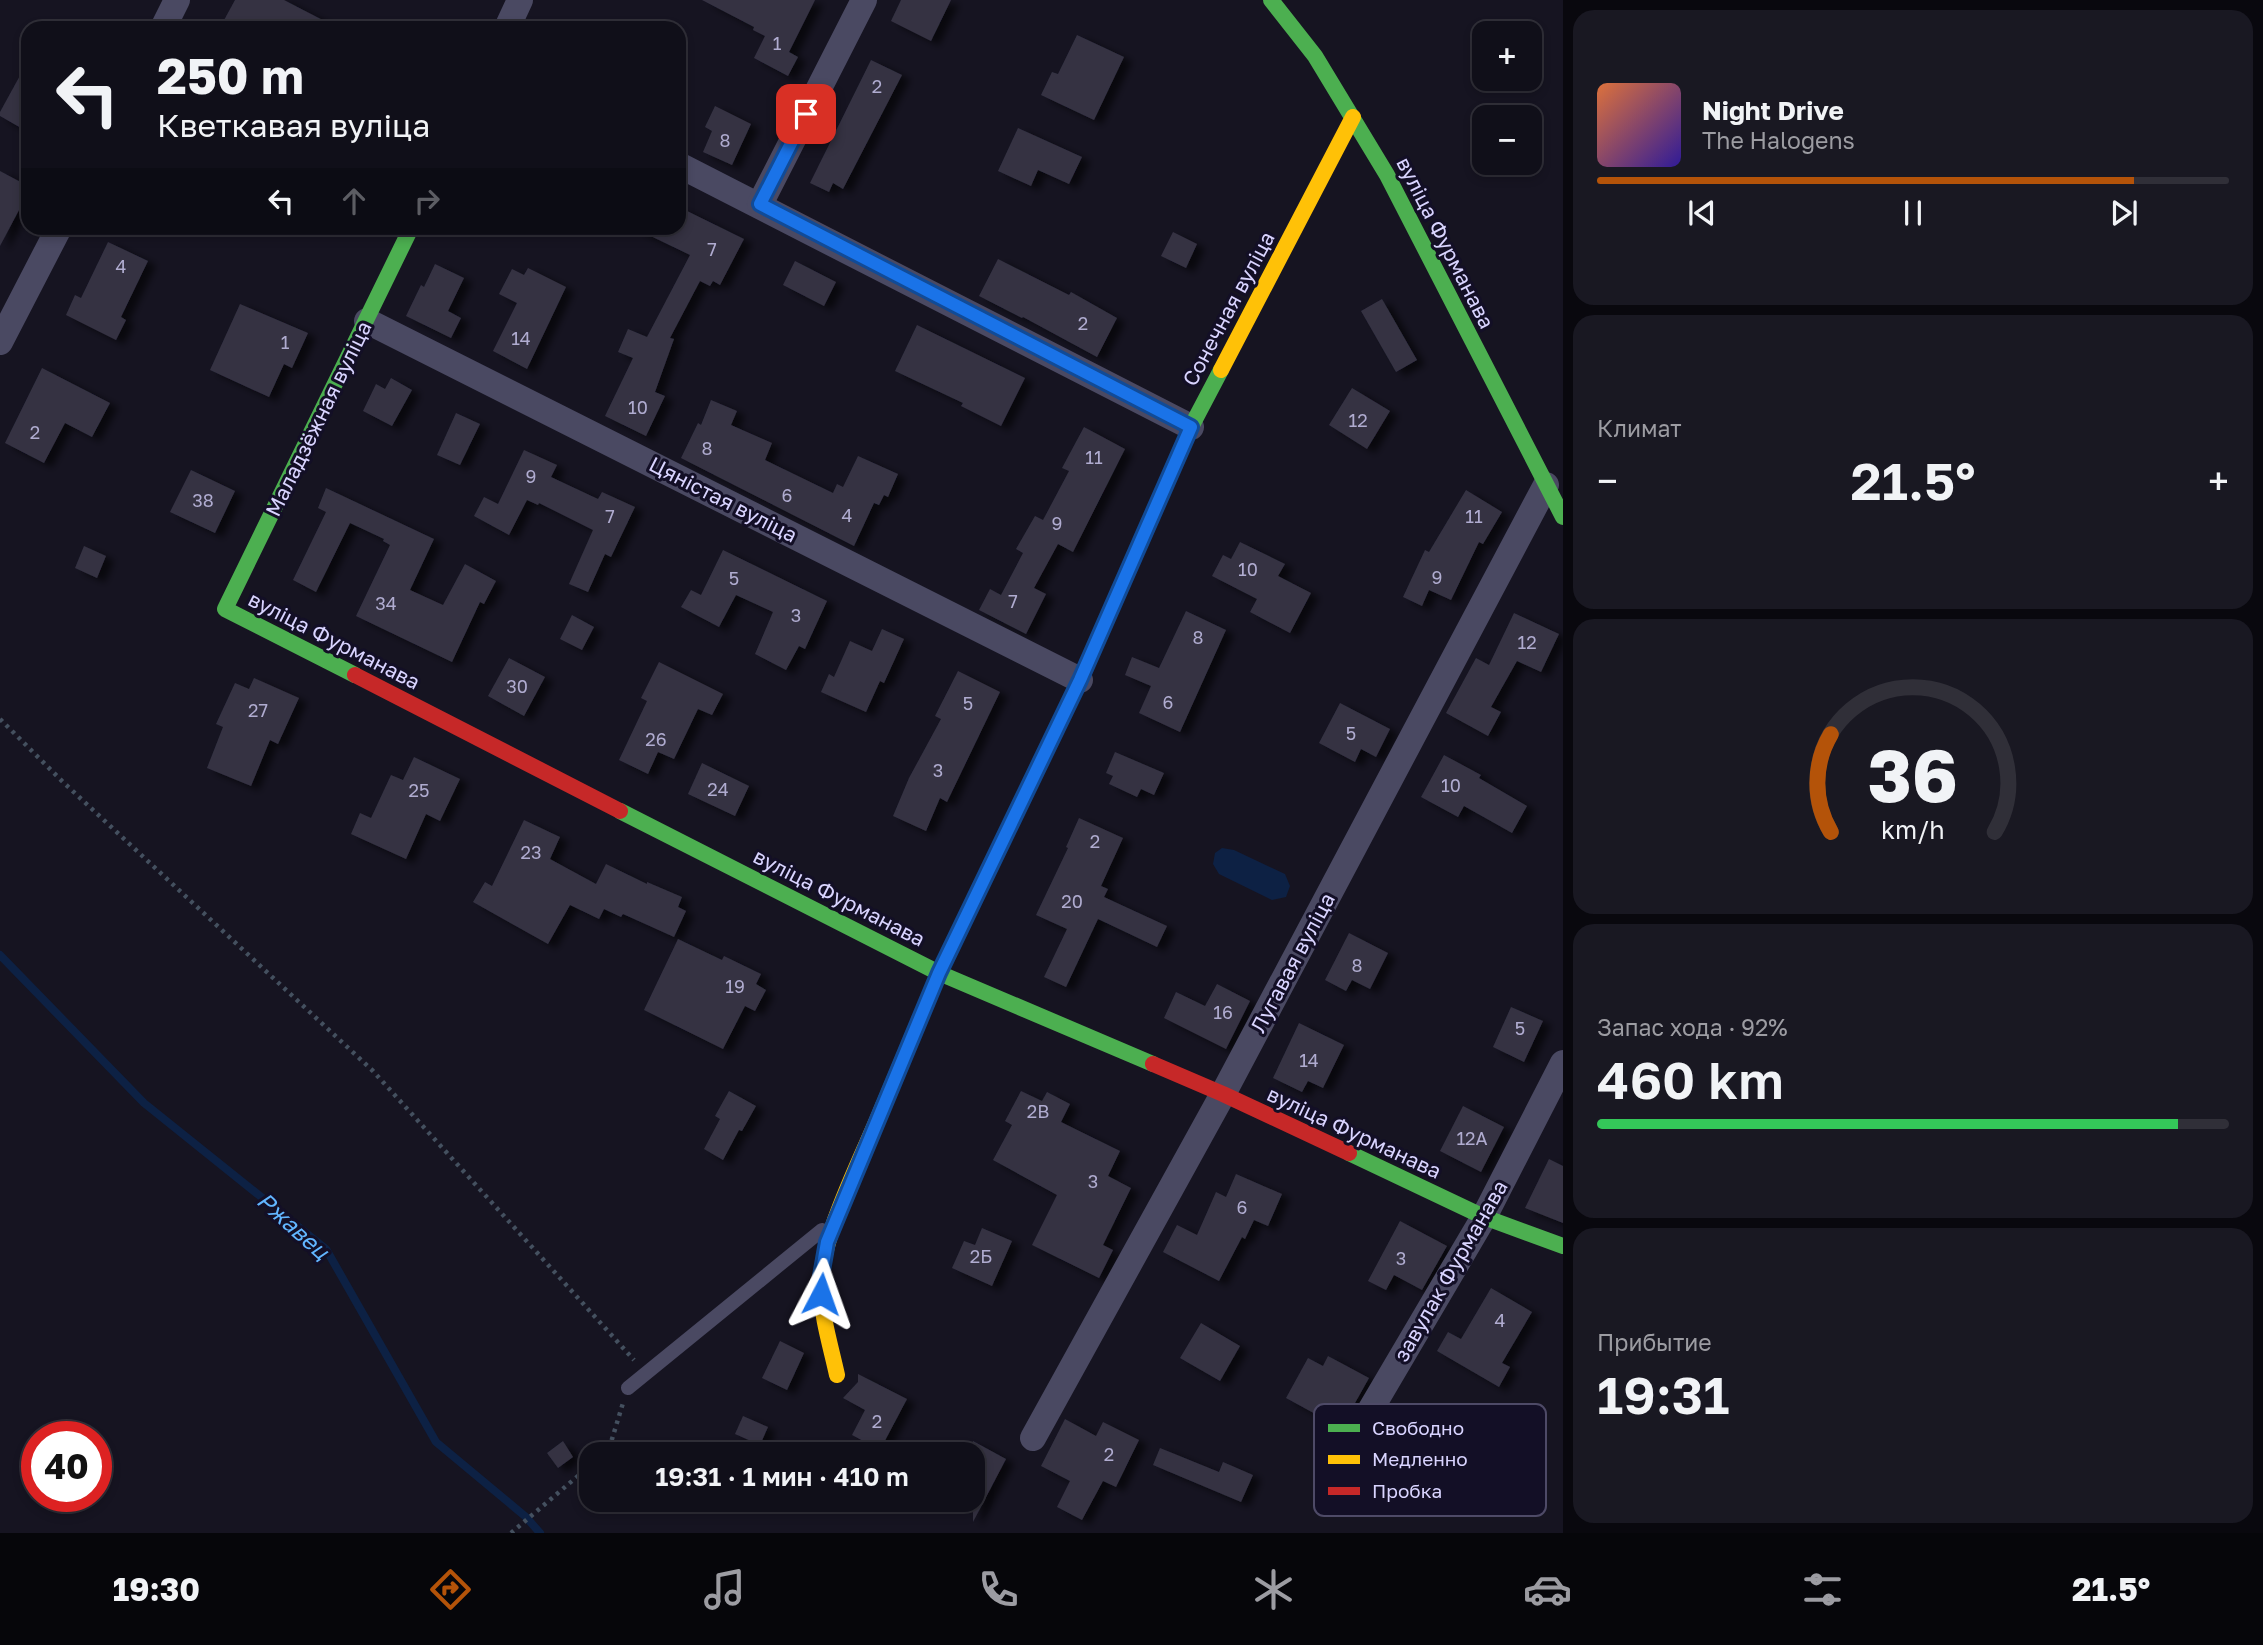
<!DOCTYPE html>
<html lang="ru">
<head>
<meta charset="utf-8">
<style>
  :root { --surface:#100f19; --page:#191822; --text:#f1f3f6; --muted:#9c9ca2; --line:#302f38; --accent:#b45309 }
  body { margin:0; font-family:"Golos Text",sans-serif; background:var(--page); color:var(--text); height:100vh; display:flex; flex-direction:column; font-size:26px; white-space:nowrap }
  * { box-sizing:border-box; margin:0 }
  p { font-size:23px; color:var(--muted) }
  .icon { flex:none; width:38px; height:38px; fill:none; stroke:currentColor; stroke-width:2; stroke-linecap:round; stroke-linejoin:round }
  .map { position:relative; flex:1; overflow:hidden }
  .sheet { display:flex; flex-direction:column; gap:10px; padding:10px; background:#09080e; width:700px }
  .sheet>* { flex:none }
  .banner { position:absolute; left:21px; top:21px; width:665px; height:214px; border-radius:21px; box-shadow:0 4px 10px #0003,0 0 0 2px var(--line); background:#100f19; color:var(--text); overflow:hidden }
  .fabs { position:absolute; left:1472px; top:21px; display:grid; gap:14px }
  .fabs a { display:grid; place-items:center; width:70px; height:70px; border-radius:14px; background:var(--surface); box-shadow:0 4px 10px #0003,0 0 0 2px var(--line); font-size:35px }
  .speed { position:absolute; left:21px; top:1421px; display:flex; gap:14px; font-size:35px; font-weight:700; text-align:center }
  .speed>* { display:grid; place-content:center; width:91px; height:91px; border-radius:50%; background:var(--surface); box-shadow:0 4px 10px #0003,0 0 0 2px var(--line); line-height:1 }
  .speed .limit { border:10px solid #d22; background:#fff; color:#111 }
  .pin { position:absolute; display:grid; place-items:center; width:60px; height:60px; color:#fff; margin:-30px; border-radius:14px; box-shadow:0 4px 10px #0006 }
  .me { position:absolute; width:77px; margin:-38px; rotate:4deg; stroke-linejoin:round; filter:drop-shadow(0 0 5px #0008) }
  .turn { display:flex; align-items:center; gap:24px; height:147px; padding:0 21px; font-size:32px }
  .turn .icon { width:91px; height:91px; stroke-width:2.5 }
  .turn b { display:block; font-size:49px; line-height:60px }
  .lanes { display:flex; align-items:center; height:66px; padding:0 21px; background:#0003; justify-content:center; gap:35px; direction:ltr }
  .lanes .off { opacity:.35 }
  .big { font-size:52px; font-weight:600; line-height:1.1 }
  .sheet .widget { flex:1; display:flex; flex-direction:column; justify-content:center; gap:10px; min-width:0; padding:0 24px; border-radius:21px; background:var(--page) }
  .sheet .dial { align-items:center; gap:0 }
  .dial svg { height:182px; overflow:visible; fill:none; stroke:var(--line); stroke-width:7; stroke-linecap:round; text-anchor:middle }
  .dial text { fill:var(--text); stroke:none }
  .song { display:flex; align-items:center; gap:21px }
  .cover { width:84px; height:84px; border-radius:10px; background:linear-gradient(135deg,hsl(20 70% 55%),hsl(250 70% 35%)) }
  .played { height:7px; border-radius:4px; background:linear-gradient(90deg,var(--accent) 85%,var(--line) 85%) }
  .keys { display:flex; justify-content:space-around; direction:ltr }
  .heat { display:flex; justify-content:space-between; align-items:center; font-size:38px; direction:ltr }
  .charge { height:10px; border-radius:5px; background:linear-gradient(90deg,#34c759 92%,var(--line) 0) }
  .trip { position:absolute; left:579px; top:1442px; width:406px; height:70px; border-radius:21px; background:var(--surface); box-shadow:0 4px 10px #0003,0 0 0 2px var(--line); font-weight:600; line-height:70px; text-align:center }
  .dock { display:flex; height:112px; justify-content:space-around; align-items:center; background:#06060a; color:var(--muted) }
  .dock .icon { width:49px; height:49px }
  .dock .on { color:var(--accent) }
  .dock b { font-size:32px; color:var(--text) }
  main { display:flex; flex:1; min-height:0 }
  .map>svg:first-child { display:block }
</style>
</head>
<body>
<main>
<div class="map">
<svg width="1563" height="1533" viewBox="0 0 1563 1533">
  <defs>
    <filter id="shadow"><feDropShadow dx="8" dy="4.5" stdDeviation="3.5" flood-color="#0009"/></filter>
  </defs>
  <rect width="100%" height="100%" fill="#161421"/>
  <path fill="#0d2144" d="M1222 848 1234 850 1285 874 1290 886 1286 897 1272 900 1219 874 1213 864 1215 853Z"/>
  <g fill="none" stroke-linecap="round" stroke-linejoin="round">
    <path stroke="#0d2144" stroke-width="8" d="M0 955 144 1103 326 1249 436 1442 526 1517 540 1533"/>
  </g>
  <g fill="#343243" filter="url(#shadow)">
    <path d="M235 0H284L338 28H234L223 22Z"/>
    <path d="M702 0H815L789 52 798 57 788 76 754 58 765 36 753 30 754 27Z"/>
    <path d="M901 0H951L931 41 891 21Z"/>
    <path d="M1077 35 1124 57 1094 120 1041 95 1052 72 1058 74Z"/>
    <path d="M871 60 902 75 843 189 833 183 829 192 810 183Z"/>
    <path d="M28 61V132L0 116V112Z"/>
    <path d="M715 106 751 124 732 165 703 152 712 131 705 127Z"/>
    <path d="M1018 128 1082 157 1069 184 1038 170 1031 186 998 171Z"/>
    <path d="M0 171 28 186V193L0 246Z"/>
    <path d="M679 207 744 239 720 285 713 281 710 286 700 281 670 338 674 339 655 392 665 396 646 436 605 416 633 358 618 352 628 329 647 337 690 255 634 228H679Z"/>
    <path d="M1173 232 1197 244 1186 268 1161 256Z"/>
    <path d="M108 242 148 261 121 317 126 320 116 340 66 315 75 295 81 298Z"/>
    <path d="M998 259 1069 295 1071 292 1117 318 1097 357 1023 317 1022 318 979 296Z"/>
    <path d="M795 261 836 282 824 306 783 285Z"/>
    <path d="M435 264 464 278 448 311 461 318 451 338 406 316 421 285 424 287Z"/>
    <path d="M528 268 566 287 527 369 493 351 517 303 499 294 512 269 524 275Z"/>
    <path d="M1382 299 1417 360 1396 372 1361 311Z"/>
    <path d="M240 304 308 333 292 368 284 364 269 397 210 370Z"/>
    <path d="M917 325 1025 378 1001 426 961 406 963 403 895 371Z"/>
    <path d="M42 368 110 403 92 437 65 423 44 463 5 443Z"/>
    <path d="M391 378 412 390 392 426 363 411 376 384 385 389Z"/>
    <path d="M1352 388 1390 411 1367 449 1329 425Z"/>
    <path d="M711 400 737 411 731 425 772 443 765 460 833 493 837 484 843 487 858 456 898 474 888 497 884 495 879 505 874 503 854 546 681 458 698 423 701 425Z"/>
    <path d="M456 413 480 424 460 465 437 455Z"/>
    <path d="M1084 427 1125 449 1073 552 1058 544 1034 588 1046 594 1026 634 979 610 990 589 1001 595 1023 553 1016 549 1035 516 1043 520 1069 471 1062 468Z"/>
    <path d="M524 450 557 465 551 477 598 499 602 492 635 507 611 557 605 554 588 592 569 584 593 530 539 503 538 505 527 500 509 535 474 516 484 497 498 504Z"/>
    <path d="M191 470 235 491 215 533 170 512Z"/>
    <path d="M326 488 434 539 410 590 443 605 465 564 496 581 484 604 480 602 452 662 356 616 390 545 383 541 384 539 350 523 316 592 293 580 326 512 318 508Z"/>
    <path d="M1466 490 1502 512 1483 544 1479 542 1451 600 1429 590 1422 606 1403 597 1425 550 1429 552Z"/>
    <path d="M1240 542 1285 564 1278 576 1311 593 1290 633 1250 612 1257 599 1212 576 1223 555 1231 559Z"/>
    <path d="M84 546 106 556 97 578 75 568Z"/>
    <path d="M723 550 827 601 805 649 799 646 786 670 755 654 773 612 736 595 719 627 681 607 691 590 701 595Z"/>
    <path d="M1186 611 1226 630 1180 732 1139 713 1151 686 1125 675 1132 657 1159 668Z"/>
    <path d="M1514 613 1559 634 1541 672 1517 661 1491 707 1501 712 1488 736 1446 713 1476 658 1489 665Z"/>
    <path d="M572 615 594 627 582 650 560 639Z"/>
    <path d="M882 629 904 639 884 683 880 681 866 712 821 692 829 674 834 677 850 641 872 651Z"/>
    <path d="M509 658 545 677 524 716 488 696Z"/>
    <path d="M659 662 723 694 712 715 698 709 674 759 658 752 648 774 619 760 647 701 641 698Z"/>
    <path d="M958 671 1000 692 947 802 940 798 926 831 893 816 909 778 941 719 935 716Z"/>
    <path d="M254 678 299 698 278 744 270 740 251 786 207 768 223 727 216 724 235 683 249 689Z"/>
    <path d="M1340 703 1390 729 1376 757 1361 749 1355 762 1319 743Z"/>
    <path d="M1115 752 1164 773 1154 795 1141 789 1137 797 1109 784 1113 776 1106 773Z"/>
    <path d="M1444 755 1481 775 1479 778 1527 806 1512 833 1464 806 1458 817 1421 797Z"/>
    <path d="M414 757 460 779 440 821 426 814 406 859 351 834 360 813 371 818 391 775 403 780Z"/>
    <path d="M702 763 749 786 735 816 688 794Z"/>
    <path d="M1079 818 1123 838 1101 886 1108 889 1104 897 1167 926 1157 947 1098 919 1066 987 1044 977 1067 929 1036 915 1068 848 1066 847Z"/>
    <path d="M524 820 560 837 550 859 596 884 606 864 647 884V882L682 897 678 907 686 911 674 937 623 914 621 917 604 909 599 919 570 905 548 944 473 902 485 882 492 886Z"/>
    <path d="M1349 933 1388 953 1370 989 1352 980 1346 991 1325 980Z"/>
    <path d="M678 939 722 960 724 956 761 974 756 984 766 990 755 1011 745 1006 723 1049 644 1010Z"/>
    <path d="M1217 984 1250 1001 1226 1049 1164 1018 1176 992 1205 1006Z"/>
    <path d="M1511 1007 1543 1021 1524 1062 1493 1047Z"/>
    <path d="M1299 1023 1344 1045 1323 1088 1308 1081 1302 1092 1273 1078Z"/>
    <path d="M729 1091 756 1106 742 1131 739 1130 723 1160 704 1149 720 1119 715 1116Z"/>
    <path d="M1021 1091 1042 1101 1047 1092 1070 1104 1061 1122 1120 1151 1108 1176 1131 1188 1103 1245 1113 1250 1099 1278 1032 1245 1057 1195 993 1160 1012 1125 1005 1121Z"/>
    <path d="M1463 1106 1504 1127 1481 1172 1440 1151Z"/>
    <path d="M1549 1159 1563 1166V1223L1525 1208Z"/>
    <path d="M1236 1174 1282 1194 1268 1226 1254 1220 1245 1239 1242 1237 1219 1281 1163 1252 1177 1225 1197 1235 1216 1192 1226 1197Z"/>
    <path d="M1400 1221 1447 1246 1422 1290 1394 1275 1386 1290 1368 1281Z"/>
    <path d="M982 1228 1012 1241 992 1286 952 1268 964 1241 975 1245Z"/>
    <path d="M1491 1288 1532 1312 1502 1363 1510 1367 1499 1387 1437 1351 1448 1332 1461 1339Z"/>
    <path d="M1201 1323 1240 1346 1220 1381 1180 1358Z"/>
    <path d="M780 1341 804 1353 787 1390 762 1378Z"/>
    <path d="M1328 1356 1369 1378 1341 1428 1286 1398 1308 1358 1323 1366Z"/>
    <path d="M858 1374 907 1399 880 1450 852 1435 865 1410 843 1398 858 1382Z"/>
    <path d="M743 1416 768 1427 760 1445 735 1434Z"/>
    <path d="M1065 1419 1096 1436 1103 1422 1139 1440 1116 1487 1103 1481 1082 1520 1057 1507 1070 1481 1041 1466Z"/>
    <path d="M563 1441 573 1457 558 1468 547 1453Z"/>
    <path d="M973 1441 1006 1459 973 1522Z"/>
    <path d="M1160 1448 1219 1472 1223 1462 1253 1475 1241 1502 1153 1465Z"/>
  </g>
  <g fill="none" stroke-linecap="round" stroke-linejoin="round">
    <g stroke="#44505f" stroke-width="4.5" stroke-dasharray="3.5 5" stroke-linecap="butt">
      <path d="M0 719 63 782 373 1071 634 1360"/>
      <path d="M603 1454 609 1449 623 1403"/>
      <path d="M511 1533 592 1464"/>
    </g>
    <path stroke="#4a4962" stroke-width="14" d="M628 1388 822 1230"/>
    <g stroke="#4a4962" stroke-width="26">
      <path d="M163 28 177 0"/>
      <path d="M507 28 520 0"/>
      <path d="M679 165 1191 427"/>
      <path d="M760 204 864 0"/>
      <path d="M367 321 1080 680"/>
      <path d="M0 342 59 228"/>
      <path d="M1033 1438 1223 1094 1546 485"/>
      <path d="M1332 1475 1484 1217 1563 1063"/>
    </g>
    <g stroke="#4caf50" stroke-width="16">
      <path d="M1271 0 1315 56 1387 175 1563 517"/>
      <path d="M355 675 225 609 411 228"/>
      <path d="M620 811 939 973 1153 1064"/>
      <path d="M883 1106 939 973 1080 680 1191 427 1221 370"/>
      <path d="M1349 1153 1484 1217 1563 1246"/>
    </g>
    <g stroke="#ffc107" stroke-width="16">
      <path d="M1221 370 1353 117"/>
      <path d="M837 1375C831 1347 822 1319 821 1290 819 1237 863 1156 883 1106"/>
    </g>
    <g stroke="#c62828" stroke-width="16">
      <path d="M355 675 620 811"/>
      <path d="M1153 1064 1223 1094 1349 1153"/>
    </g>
  </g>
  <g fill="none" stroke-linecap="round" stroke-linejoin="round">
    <g stroke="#114b97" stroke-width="18">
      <path id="route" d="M806 114 760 204 1191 427 1080 680 939 973 827 1242 821 1276V1294"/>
    </g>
    <use href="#route" stroke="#1a73e8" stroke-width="12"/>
  </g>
  <g text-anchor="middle" stroke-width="6" stroke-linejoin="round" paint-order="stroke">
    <g font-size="18" fill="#b0acd0">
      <text x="777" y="50">1</text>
      <text x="877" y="93">2</text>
      <text x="725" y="147">8</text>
      <text x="712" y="256">7</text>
      <text x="121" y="273">4</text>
      <text x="1083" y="330">2</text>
      <text x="521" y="345">14</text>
      <text x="285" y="349">1</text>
      <text x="638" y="414">10</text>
      <text x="1358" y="427">12</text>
      <text x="35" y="439">2</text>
      <text x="707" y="455">8</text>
      <text x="1094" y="464">11</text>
      <text x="531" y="483">9</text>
      <text x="787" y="502">6</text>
      <text x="203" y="507">38</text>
      <text x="847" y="522">4</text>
      <text x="610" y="523">7</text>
      <text x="1474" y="523">11</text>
      <text x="1057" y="530">9</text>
      <text x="1248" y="576">10</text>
      <text x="1437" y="584">9</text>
      <text x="734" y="585">5</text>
      <text x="1013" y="608">7</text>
      <text x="386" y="610">34</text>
      <text x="796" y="622">3</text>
      <text x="1198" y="644">8</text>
      <text x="1527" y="649">12</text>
      <text x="517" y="693">30</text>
      <text x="1168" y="709">6</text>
      <text x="968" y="710">5</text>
      <text x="258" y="717">27</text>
      <text x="1351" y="740">5</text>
      <text x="656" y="746">26</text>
      <text x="938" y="777">3</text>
      <text x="1451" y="792">10</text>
      <text x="718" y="796">24</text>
      <text x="419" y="797">25</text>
      <text x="1095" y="848">2</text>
      <text x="531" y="859">23</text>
      <text x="1072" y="908">20</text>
      <text x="1357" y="972">8</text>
      <text x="735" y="993">19</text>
      <text x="1223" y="1019">16</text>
      <text x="1520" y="1035">5</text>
      <text x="1309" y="1067">14</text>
      <text x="1038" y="1118">2В</text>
      <text x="1472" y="1145">12А</text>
      <text x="1093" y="1188">3</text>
      <text x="1242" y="1214">6</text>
      <text x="981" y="1263">2Б</text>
      <text x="1401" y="1265">3</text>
      <text x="1500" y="1327">4</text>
      <text x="877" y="1428">2</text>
      <text x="1109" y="1461">2</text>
    </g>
    <g font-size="21" fill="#d9d4ff" stroke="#130f26">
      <text transform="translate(1445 243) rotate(63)" y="7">вуліца Фурманава</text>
      <text transform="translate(1229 309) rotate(-62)" y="7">Сонечная вуліца</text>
      <text transform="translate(319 419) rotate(-64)" y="7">Маладзёжная вуліца</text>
      <text transform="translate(723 500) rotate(27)" y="7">Цяністая вуліца</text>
      <text transform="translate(334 641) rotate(27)" y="7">вуліца Фурманава</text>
      <text transform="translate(839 898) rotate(27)" y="7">вуліца Фурманава</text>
      <text transform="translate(1293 963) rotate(-62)" y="7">Лугавая вуліца</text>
      <text transform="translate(1354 1133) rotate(25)" y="7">вуліца Фурманава</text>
      <text transform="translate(1451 1271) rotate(-60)" y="7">завулак Фурманава</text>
    </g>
    <g font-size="23" font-style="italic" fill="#62b6ff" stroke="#130f26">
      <text transform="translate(293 1226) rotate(42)" y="8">Ржавец</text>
    </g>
  </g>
  <rect x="1314" y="1404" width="232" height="112" rx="10" fill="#130f26" stroke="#4e4a67" stroke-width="2"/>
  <rect x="1328" y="1424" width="32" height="8" fill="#4caf50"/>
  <rect x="1328" y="1455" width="32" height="9" fill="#ffc107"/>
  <rect x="1328" y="1487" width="32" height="8" fill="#c62828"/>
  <g font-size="19" fill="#d9d4ff">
    <text x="1372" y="1435">Свободно</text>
    <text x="1372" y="1466">Медленно</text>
    <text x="1372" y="1498">Пробка</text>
  </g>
</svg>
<div class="fabs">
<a>+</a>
<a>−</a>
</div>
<div class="speed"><div class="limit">40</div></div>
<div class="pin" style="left:806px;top:114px;background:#d93025"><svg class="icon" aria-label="arrive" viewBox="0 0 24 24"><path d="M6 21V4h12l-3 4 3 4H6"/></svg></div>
<svg class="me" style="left:821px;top:1294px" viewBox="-20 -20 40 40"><path d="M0-17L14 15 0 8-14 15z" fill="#1a73e8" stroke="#fff" stroke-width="4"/></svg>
<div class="trip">19:31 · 1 мин · 410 m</div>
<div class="banner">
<div class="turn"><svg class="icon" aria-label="left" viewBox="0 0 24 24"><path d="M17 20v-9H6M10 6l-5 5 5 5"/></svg><div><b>250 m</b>Кветкавая вуліца</div></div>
<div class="lanes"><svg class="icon" aria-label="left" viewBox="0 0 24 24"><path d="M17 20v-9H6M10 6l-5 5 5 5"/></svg><svg class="icon off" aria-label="ahead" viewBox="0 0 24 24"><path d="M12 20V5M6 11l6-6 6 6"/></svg><svg class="icon off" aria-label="right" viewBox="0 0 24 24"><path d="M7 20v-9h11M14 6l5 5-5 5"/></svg></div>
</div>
</div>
<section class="sheet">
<div class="widget">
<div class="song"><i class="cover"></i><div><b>Night Drive</b><p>The Halogens</p></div></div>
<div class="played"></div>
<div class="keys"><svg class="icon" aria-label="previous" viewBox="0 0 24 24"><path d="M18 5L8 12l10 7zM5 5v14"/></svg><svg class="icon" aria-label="pause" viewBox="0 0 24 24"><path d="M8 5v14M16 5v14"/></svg><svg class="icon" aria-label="next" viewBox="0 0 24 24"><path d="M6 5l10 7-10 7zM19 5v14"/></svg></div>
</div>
<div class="widget"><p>Климат</p>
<div class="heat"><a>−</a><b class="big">21.5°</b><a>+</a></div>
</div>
<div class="widget dial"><svg viewBox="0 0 100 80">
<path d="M14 69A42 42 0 1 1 86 69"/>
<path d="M14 69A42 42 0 0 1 14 26" stroke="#b45309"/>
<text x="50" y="56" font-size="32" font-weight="700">36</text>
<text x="50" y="72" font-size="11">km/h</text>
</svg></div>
<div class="widget"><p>Запас хода · 92%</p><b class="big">460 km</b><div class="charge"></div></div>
<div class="widget"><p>Прибытие</p><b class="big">19:31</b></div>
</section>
</main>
<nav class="dock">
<b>19:30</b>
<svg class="icon on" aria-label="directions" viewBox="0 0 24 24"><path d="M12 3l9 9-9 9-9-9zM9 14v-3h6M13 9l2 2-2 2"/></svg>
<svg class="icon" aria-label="music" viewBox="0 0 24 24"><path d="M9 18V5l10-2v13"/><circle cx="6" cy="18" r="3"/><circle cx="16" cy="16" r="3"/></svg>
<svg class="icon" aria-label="phone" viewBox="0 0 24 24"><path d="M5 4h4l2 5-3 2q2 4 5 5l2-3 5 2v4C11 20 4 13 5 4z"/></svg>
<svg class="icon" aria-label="climate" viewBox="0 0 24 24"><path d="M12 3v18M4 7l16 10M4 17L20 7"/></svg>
<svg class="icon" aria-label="car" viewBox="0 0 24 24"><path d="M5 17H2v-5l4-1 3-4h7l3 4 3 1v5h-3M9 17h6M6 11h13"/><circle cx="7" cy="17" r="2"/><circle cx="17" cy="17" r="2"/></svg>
<svg class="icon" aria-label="filters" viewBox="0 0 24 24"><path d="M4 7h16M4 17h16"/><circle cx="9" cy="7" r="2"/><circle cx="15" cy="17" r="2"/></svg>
<b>21.5°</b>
</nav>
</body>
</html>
